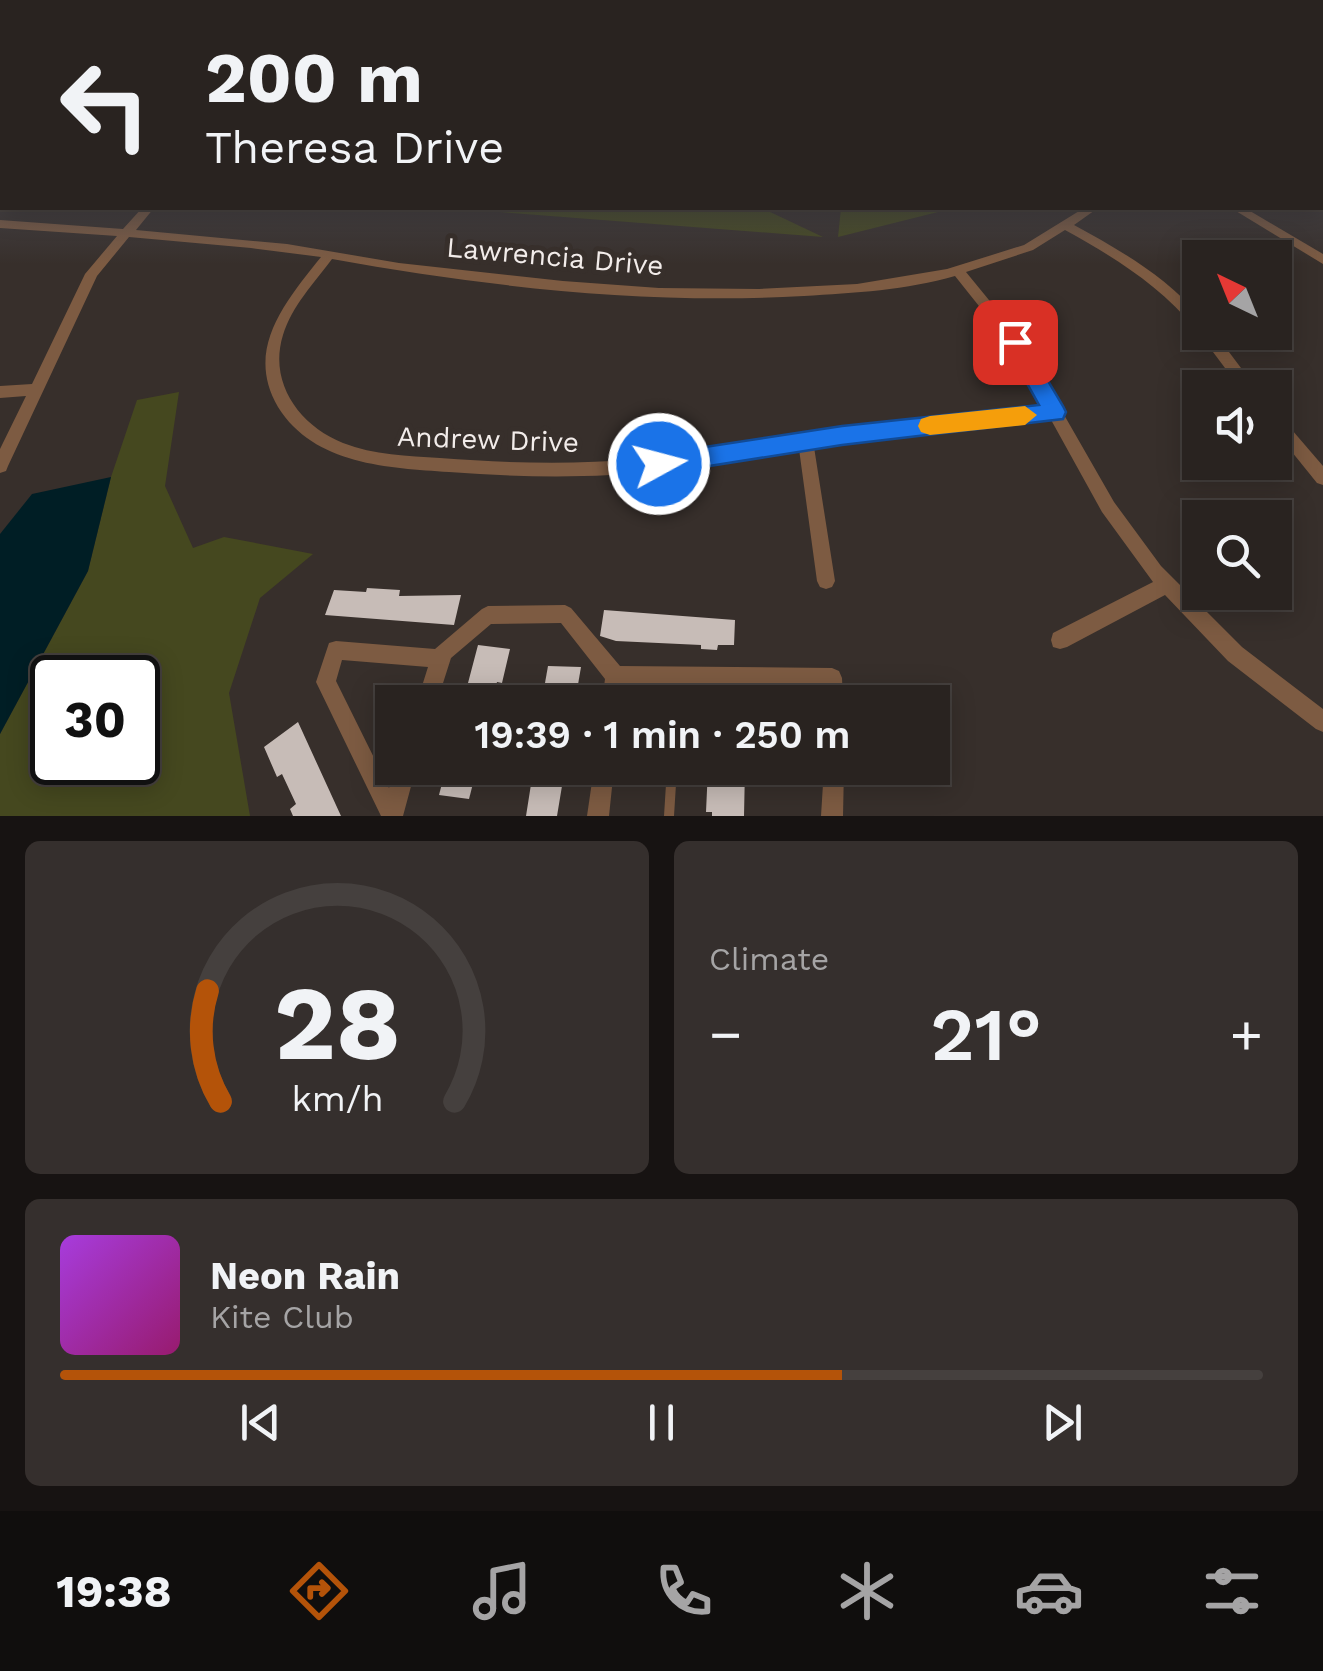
<!DOCTYPE html>
<html lang="en">
<head>
<meta charset="utf-8">
<style>
  :root { --surface:#292320; --page:#352f2d; --text:#f1f3f6; --muted:#a5a4a5; --line:#45403e; --accent:#b45309 }
  body { margin:0; font-family:"Work Sans",sans-serif; background:var(--page); color:var(--text); height:100vh; display:flex; flex-direction:column; font-size:38px; white-space:nowrap }
  * { box-sizing:border-box; margin:0 }
  p { font-size:32px; color:var(--muted) }
  .icon { flex:none; width:55px; height:55px; fill:none; stroke:currentColor; stroke-width:2; stroke-linecap:round; stroke-linejoin:round }
  .map { position:relative; height:816px; overflow:hidden }
  .sheet { display:flex; flex-direction:column; gap:25px; padding:25px; background:#171312; flex:1 }
  .sheet>* { flex:none }
  .banner { position:absolute; left:0px; top:0px; width:1325px; height:210px; box-shadow:0 5px 25px #0003,0 0 0 2px var(--line); background:#292320; color:var(--text); overflow:hidden }
  .needle { width:65px; rotate:317deg }
  .fabs { position:absolute; left:1182px; top:240px; display:grid; gap:20px }
  .fabs a { display:grid; place-items:center; width:110px; height:110px; border-radius:0px; background:var(--surface); box-shadow:0 5px 25px #0003,0 0 0 2px var(--line); font-size:50px }
  .speed { position:absolute; left:30px; top:655px; display:flex; gap:20px; font-size:50px; font-weight:700; text-align:center }
  .speed>* { display:grid; place-content:center; width:130px; height:130px; border-radius:50%; background:var(--surface); box-shadow:0 5px 25px #0003,0 0 0 2px var(--line); line-height:1 }
  .speed .limit { border:5px solid #111; border-radius:15px; background:#fff; color:#111 }
  .pin { position:absolute; display:grid; place-items:center; width:85px; height:85px; color:#fff; margin:-42px; border-radius:20px; box-shadow:0 5px 15px #0006 }
  .me { position:absolute; width:110px; margin:-55px; rotate:83deg; stroke-linejoin:round; filter:drop-shadow(0 0 8px #0008) }
  .turn { display:flex; align-items:center; gap:35px; height:210px; padding:0 40px; font-size:45px }
  .turn .icon { width:130px; height:130px; stroke-width:2.5 }
  .turn b { display:block; font-size:70px; line-height:85px }
  .big { font-size:75px; font-weight:600; line-height:1.1 }
  .sheet .tile { flex:1; display:flex; flex-direction:column; justify-content:center; gap:15px; min-width:0; padding:0 35px; border-radius:15px; background:var(--page) }
  .sheet .dial { align-items:center; gap:0 }
  .dial svg { height:260px; overflow:visible; fill:none; stroke:var(--line); stroke-width:7; stroke-linecap:round; text-anchor:middle }
  .dial text { fill:var(--text); stroke:none }
  .song { display:flex; align-items:center; gap:30px }
  .cover { width:120px; height:120px; border-radius:15px; background:linear-gradient(135deg,hsl(280 70% 55%),hsl(320 70% 35%)) }
  .played { height:10px; border-radius:5px; background:linear-gradient(90deg,var(--accent) 65%,var(--line) 65%) }
  .keys { display:flex; justify-content:space-around; direction:ltr }
  .heat { display:flex; justify-content:space-between; align-items:center; font-size:55px; direction:ltr }
  .sheet .tiles { flex:1; display:grid; gap:25px; grid-template-columns:1fr 1fr }
  .tile:last-child { grid-column:span 2 }
  .trip { position:absolute; left:375px; top:685px; width:575px; height:100px; border-radius:0px; background:var(--surface); box-shadow:0 5px 25px #0003,0 0 0 2px var(--line); font-weight:600; line-height:100px; text-align:center }
  .menu { display:flex; height:160px; justify-content:space-around; align-items:center; background:#100e0d; color:var(--muted) }
  .menu .icon { width:70px; height:70px }
  .menu .active { color:var(--accent) }
  .menu b { font-size:45px; color:var(--text) }
  .map>svg:first-child { display:block }
</style>
</head>
<body>
<div class="map">
<svg width="1323" height="816" viewBox="0 0 1323 816">
  <rect width="100%" height="100%" fill="#372f2b"/>
  <g fill="#45481f" fill-rule="evenodd">
    <path d="M501 208H769L766 210 823 237 499 212Z"/>
    <path d="M841 208H954L838 237Z"/>
    <path d="M179 392 165 486 193 548 224 537 313 554 260 598 229 693 250 816H0V734L88 571 111 477 137 400ZM52 678H138V762H52Z"/>
  </g>
  <path fill="#001e25" d="M111 477 88 571 0 734V534L32 494Z"/>
  <g fill="#c7bcb7">
    <path d="M367 588 400 590 399 596 461 595 454 625 325 615 334 590 366 592Z"/>
    <path d="M604 610 735 620 734 645H718L717 650 701 649V645L616 641 600 636Z"/>
    <path d="M478 645 510 649 502 683 497 682 492 702H463Z"/>
    <path d="M548 666 581 667 575 702 542 700Z"/>
    <path d="M298 722 341 816H293L290 809 296 804 282 774 277 777 264 747Z"/>
    <path d="M446 768H477L469 799 439 795Z"/>
    <path d="M529 768H565L557 816H526L532 778H527Z"/>
    <path d="M708 768H745L744 816H712V812H706Z"/>
  </g>
  <g fill="none" stroke-linecap="round" stroke-linejoin="round">
    <g stroke="#7d5b42" stroke-width="10">
      <path d="M675 702 677 677"/>
      <path d="M669 816 672 768"/>
    </g>
    <g fill="#7d5b42" fill-rule="evenodd">
      <path d="M142 208H154L136 230 287 244 399 263 563 281 659 288 759 289 857 284 947 269 1024 245 1084 208H1098L1074 225C1120 250 1165 276 1200 316V330L1195 328C1159 285 1114 257 1065 230L1033 250 966 272 1020 338 1114 502 1161 566 1242 647 1323 709V732L1316 729 1228 661 1165 595 1067 647 1060 649 1053 647 1051 640 1053 633 1153 582 1102 512 1050 418 814 447 835 581 832 587 826 589 820 587 817 581 799 449C736 460 674 471 610 475 556 478 503 476 449 472 389 468 314 465 278 407 244 349 286 301 321 257L251 248 129 237 97 276 8 466 6 471 0 473V449L26 396 0 398V386L32 384 85 274 117 236 0 228V220L123 229ZM332 259C487 287 647 305 804 296 854 293 907 290 955 276L1010 345 1044 407C976 415 908 421 840 430 773 440 706 453 638 459 572 465 506 463 440 458 408 456 374 455 343 443 300 426 268 383 283 335 292 306 314 283 332 259Z"/>
      <path d="M1231 208H1245L1323 254V264Z"/>
      <path d="M1200 330V332H1214L1256 388H1240L1201 336 1199 332Z"/>
      <path d="M1275 414 1280 416 1323 466V485L1317 483 1275 431Z"/>
      <path d="M565 605 571 608 620 666 832 668 839 671 842 678 843 702H823V688L624 686 622 702H602L605 679 561 623 491 624 451 658 437 702H417L428 667 342 660 336 681 389 788 396 768H416L403 816H381L316 682 329 643 336 641 435 649 482 609 488 606Z"/>
      <path d="M594 768H614L609 816H587Z"/>
      <path d="M824 768H844L843 816H821Z"/>
    </g>
  </g>
  <linearGradient id="sky" x2="0" y2="1"><stop stop-color="#1e1a18"/><stop offset="0.57" stop-color="#4d4d55"/><stop offset="1" stop-color="#4d4d55" stop-opacity="0"/></linearGradient>
  <rect width="1323" height="264" fill="url(#sky)"/>
  <path fill="#1a73e8" stroke="#114b97" stroke-width="2.5" d="M1015 334 1022 337 1063 406 1066 412 1063 419 842 445 659 474 650 471 647 464 650 457 659 454 842 426 1039 405 1004 342Z"/>
  <path fill="#f59e0b" d="M1025 406 1037 415 1025 425 930 435 921 432 918 426 921 419 930 416Z"/>
  <g text-anchor="middle" stroke-width="10" stroke-linejoin="round" paint-order="stroke">
    <g font-size="28" fill="#f2ecea" stroke="#372f2b">
      <text transform="translate(555 256) rotate(5)" y="10">Lawrencia Drive</text>
      <text transform="translate(488 439) rotate(2)" y="10">Andrew Drive</text>
    </g>
  </g>
</svg>
<div class="fabs">
<a><svg class="needle" viewBox="-14 -14 28 28"><path d="M0-13l5 13h-10z" fill="#e53935"/><path d="M0 13l5-13h-10z" fill="#a5a4a5"/></svg></a>
<a><svg class="icon" aria-label="sound" viewBox="0 0 24 24"><path d="M4 9h4l5-4v14l-5-4H4zM17 9q2 3 0 6"/></svg></a>
<a><svg class="icon" aria-label="search" viewBox="0 0 24 24"><circle cx="10" cy="10" r="6"/><path d="M15 15l6 6"/></svg></a>
</div>
<div class="speed"><div class="limit">30</div></div>
<div class="pin" style="left:1015px;top:342px;background:#d93025"><svg class="icon" aria-label="arrive" viewBox="0 0 24 24"><path d="M6 21V4h12l-3 4 3 4H6"/></svg></div>
<svg class="me" style="left:659px;top:464px" viewBox="-20 -20 40 40"><circle r="17" fill="#1a73e8" stroke="#fff" stroke-width="3"/><path d="M0-11L8 9 0 5-8 9z" fill="#fff"/></svg>
<div class="trip">19:39 · 1 min · 250 m</div>
<div class="banner">
<div class="turn"><svg class="icon" aria-label="left" viewBox="0 0 24 24"><path d="M17 20v-9H6M10 6l-5 5 5 5"/></svg><div><b>200 m</b>Theresa Drive</div></div>
</div>
</div>
<section class="sheet">
<div class="tiles">
<div class="tile dial"><svg viewBox="0 0 100 80">
<path d="M14 69A42 42 0 1 1 86 69"/>
<path d="M14 69A42 42 0 0 1 10 35" stroke="#b45309"/>
<text x="50" y="56" font-size="32" font-weight="700">28</text>
<text x="50" y="72" font-size="11">km/h</text>
</svg></div>
<div class="tile"><p>Climate</p>
<div class="heat"><a>−</a><b class="big">21°</b><a>+</a></div>
</div>
<div class="tile">
<div class="song"><i class="cover"></i><div><b>Neon Rain</b><p>Kite Club</p></div></div>
<div class="played"></div>
<div class="keys"><svg class="icon" aria-label="previous" viewBox="0 0 24 24"><path d="M18 5L8 12l10 7zM5 5v14"/></svg><svg class="icon" aria-label="pause" viewBox="0 0 24 24"><path d="M8 5v14M16 5v14"/></svg><svg class="icon" aria-label="next" viewBox="0 0 24 24"><path d="M6 5l10 7-10 7zM19 5v14"/></svg></div>
</div>
</div>
</section>
<nav class="menu">
<b>19:38</b>
<svg class="icon active" aria-label="directions" viewBox="0 0 24 24"><path d="M12 3l9 9-9 9-9-9zM9 14v-3h6M13 9l2 2-2 2"/></svg>
<svg class="icon" aria-label="music" viewBox="0 0 24 24"><path d="M9 18V5l10-2v13"/><circle cx="6" cy="18" r="3"/><circle cx="16" cy="16" r="3"/></svg>
<svg class="icon" aria-label="phone" viewBox="0 0 24 24"><path d="M5 4h4l2 5-3 2q2 4 5 5l2-3 5 2v4C11 20 4 13 5 4z"/></svg>
<svg class="icon" aria-label="climate" viewBox="0 0 24 24"><path d="M12 3v18M4 7l16 10M4 17L20 7"/></svg>
<svg class="icon" aria-label="car" viewBox="0 0 24 24"><path d="M5 17H2v-5l4-1 3-4h7l3 4 3 1v5h-3M9 17h6M6 11h13"/><circle cx="7" cy="17" r="2"/><circle cx="17" cy="17" r="2"/></svg>
<svg class="icon" aria-label="filters" viewBox="0 0 24 24"><path d="M4 7h16M4 17h16"/><circle cx="9" cy="7" r="2"/><circle cx="15" cy="17" r="2"/></svg>
</nav>
</body>
</html>
